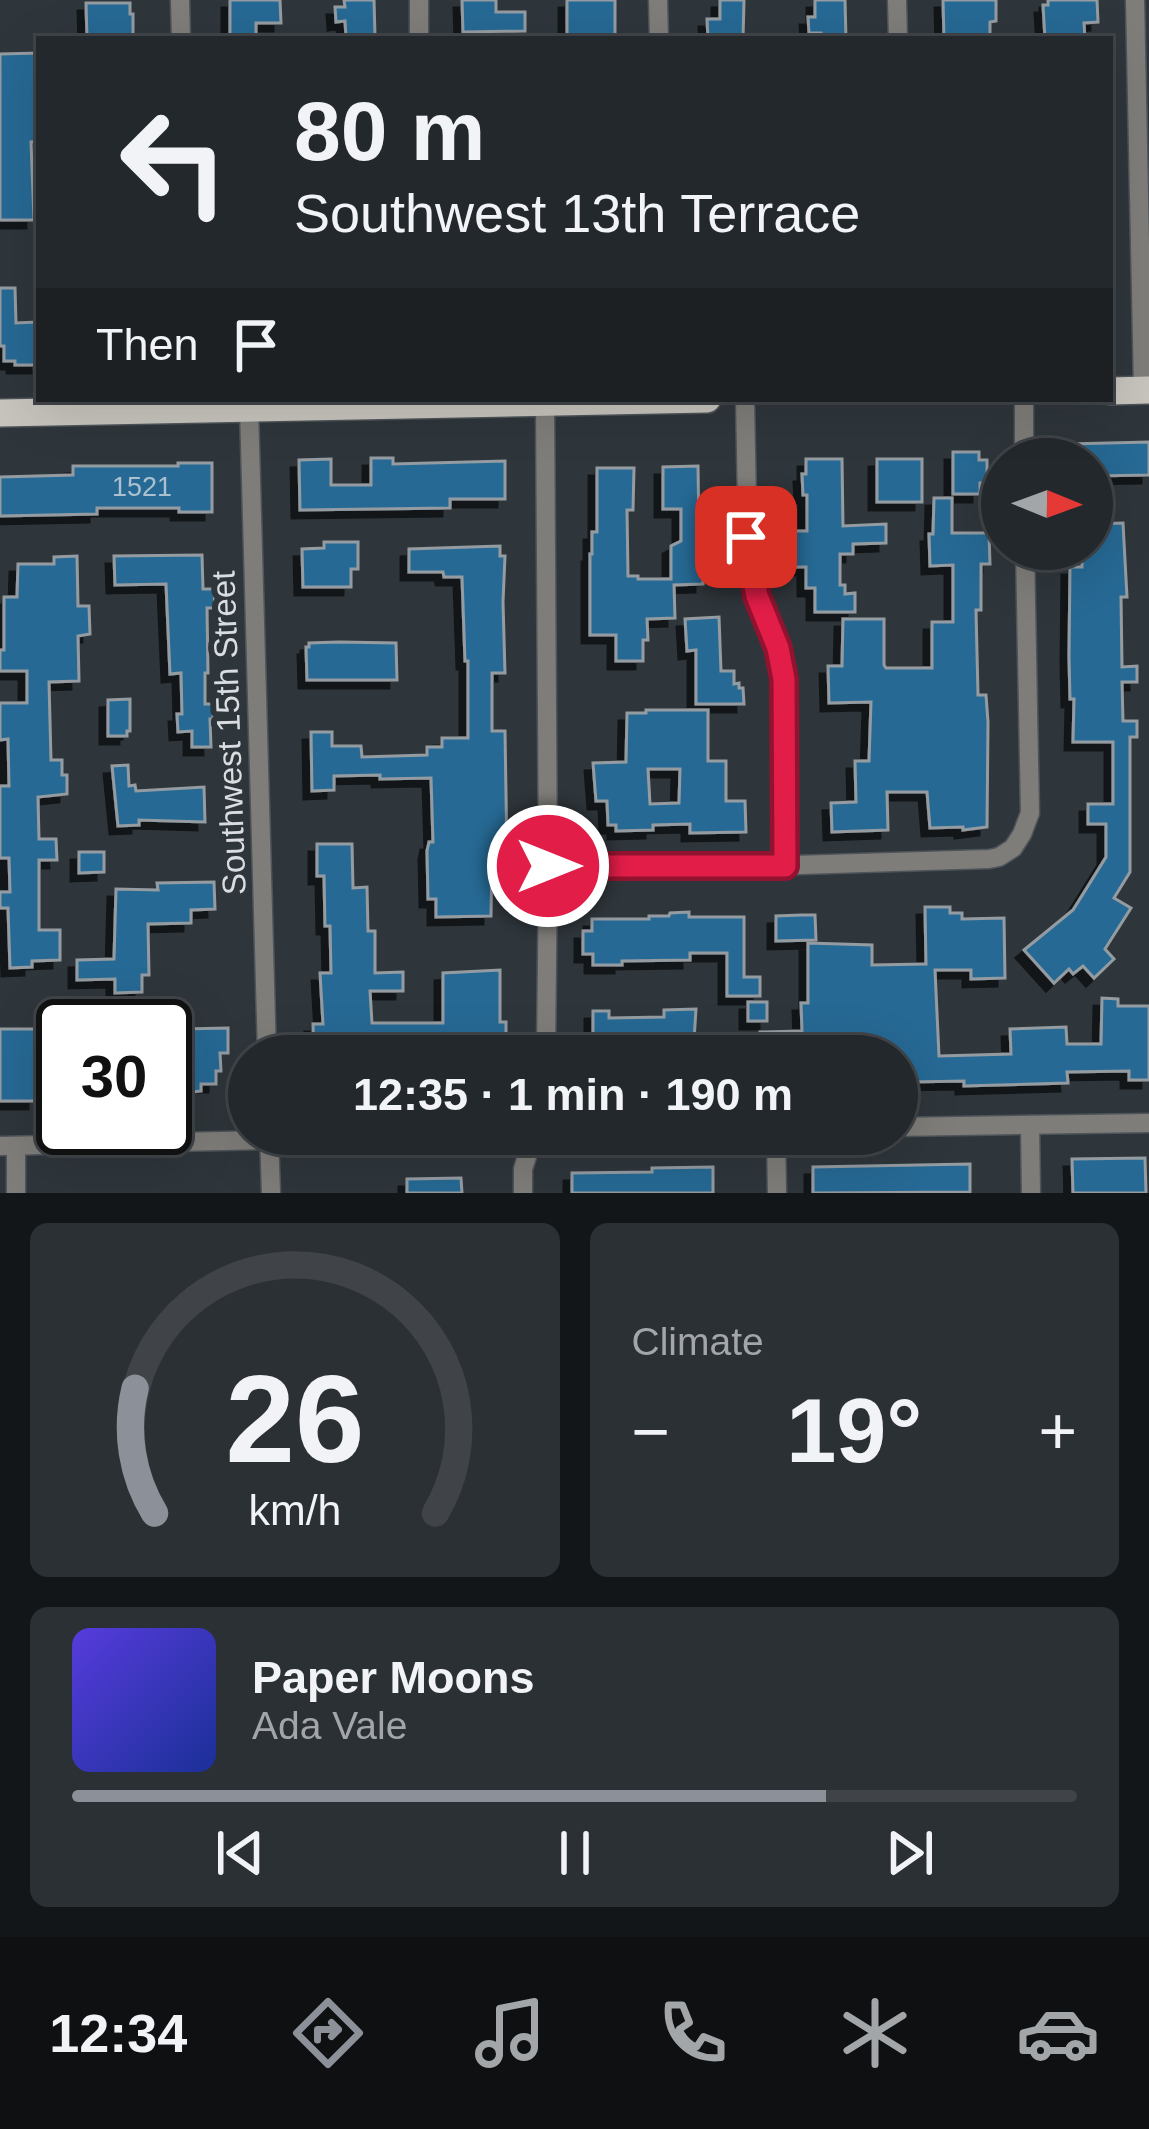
<!DOCTYPE html>
<html lang="en">
<head>
<meta charset="utf-8">
<style>
  :root { --surface:#23282c; --page:#2b3034; --text:#f1f3f6; --muted:#a3a6a9; --line:#404448; --accent:#8c9099 }
  body { margin:0; font-family:Helvetica,sans-serif; background:var(--page); color:var(--text); height:100vh; display:flex; flex-direction:column; font-size:45px; white-space:nowrap }
  * { box-sizing:border-box; margin:0 }
  p { font-size:39px; color:var(--muted) }
  .icon { flex:none; width:66px; height:66px; fill:none; stroke:currentColor; stroke-width:2; stroke-linecap:round; stroke-linejoin:round }
  .map { position:relative; height:1193px; overflow:hidden }
  .sheet { display:flex; flex-direction:column; gap:30px; padding:30px; background:#131618; flex:1 }
  .sheet>* { flex:none }
  .banner { position:absolute; left:36px; top:36px; width:1077px; height:366px; border-radius:0px; box-shadow:0 12px 48px #0002,0 0 0 3px var(--line); background:#23282c; color:var(--text); overflow:hidden }
  .needle { width:78px; rotate:91deg }
  .fabs { position:absolute; left:981px; top:438px; display:grid; gap:24px }
  .fabs a { display:grid; place-items:center; width:132px; height:132px; border-radius:50%; background:var(--surface); box-shadow:0 12px 48px #0002,0 0 0 3px var(--line); font-size:60px }
  .speed { position:absolute; left:36px; top:999px; display:flex; gap:24px; font-size:60px; font-weight:700; text-align:center }
  .speed>* { display:grid; place-content:center; width:156px; height:156px; border-radius:50%; background:var(--surface); box-shadow:0 12px 48px #0002,0 0 0 3px var(--line); line-height:1 }
  .speed .limit { border:6px solid #111; border-radius:18px; background:#fff; color:#111 }
  .pin { position:absolute; display:grid; place-items:center; width:102px; height:102px; color:#fff; margin:-51px; border-radius:24px; box-shadow:0 6px 18px #0006 }
  .me { position:absolute; width:132px; margin:-66px; rotate:90deg; stroke-linejoin:round; filter:drop-shadow(0 0 9px #0008) }
  .turn { display:flex; align-items:center; gap:42px; height:252px; padding:0 60px; font-size:54px }
  .turn .icon { width:156px; height:156px; stroke-width:2.5 }
  .turn b { display:block; font-size:84px; line-height:102px }
  .then { display:flex; align-items:center; height:114px; padding:0 60px; background:#0003; gap:24px; font-size:45px }
  .big { font-size:90px; font-weight:600; line-height:1.1 }
  .sheet .card { flex:1; display:flex; flex-direction:column; justify-content:center; gap:18px; min-width:0; padding:0 42px; border-radius:18px; background:var(--page) }
  .sheet .dial { align-items:center; gap:0 }
  .dial svg { height:312px; overflow:visible; fill:none; stroke:var(--line); stroke-width:7; stroke-linecap:round; text-anchor:middle }
  .dial text { fill:var(--text); stroke:none }
  .song { display:flex; align-items:center; gap:36px }
  .cover { width:144px; height:144px; border-radius:18px; background:linear-gradient(135deg,hsl(250 70% 55%),hsl(230 70% 35%)) }
  .played { height:12px; border-radius:6px; background:linear-gradient(90deg,var(--accent) 75%,var(--line) 75%) }
  .keys { display:flex; justify-content:space-around; direction:ltr }
  .heat { display:flex; justify-content:space-between; align-items:center; font-size:66px; direction:ltr }
  .sheet .tiles { flex:1; display:grid; gap:30px; grid-template-columns:1fr 1fr }
  .card:last-child { grid-column:span 2 }
  .trip { position:absolute; left:228px; top:1035px; width:690px; height:120px; border-radius:60px; background:var(--surface); box-shadow:0 12px 48px #0002,0 0 0 3px var(--line); font-weight:600; line-height:120px; text-align:center }
  .menu { display:flex; height:192px; justify-content:space-around; align-items:center; background:#0e1012; color:var(--muted) }
  .menu .icon { width:84px; height:84px }
  .menu .selected { color:var(--accent) }
  .menu b { font-size:54px; color:var(--text) }
  .map>svg:first-child { display:block }
</style>
</head>
<body>
<div class="map">
<svg width="1149" height="1193" viewBox="0 0 1149 1193">
  <defs>
    <filter id="shadow"><feDropShadow dx="-8" dy="8" stdDeviation="0" flood-color="#0009"/></filter>
  </defs>
  <rect width="100%" height="100%" fill="#2f363b"/>
  <g fill="#266994" stroke="#949ca2" stroke-width="3" fill-rule="evenodd" filter="url(#shadow)">
    <path d="M230 0H280L281 23H256V39H230Z"/>
    <path d="M344 0H374L375 36 346 37 345 21 336 22 335 7H345Z"/>
    <path d="M462 0H496V12H525V31L463 32Z"/>
    <rect x="567" y="0" width="48" height="39"/>
    <path d="M720 0H744L743 39H708L707 19H720Z"/>
    <path d="M815 0H845L846 39H821V33H809L808 17H815Z"/>
    <path d="M943 0H996V21L990 22V39H944Z"/>
    <path d="M1048 0H1097L1098 22 1084 23 1085 39H1045L1043 5H1048Z"/>
    <path d="M86 3H130V14H133V39H87Z"/>
    <path d="M39 53V142H31L34 220H0V54Z"/>
    <path d="M0 288H15L16 323 37 322 39 365H15V361H4V346H0Z"/>
    <path d="M1149 442V475L1092 476V459H1069L1068 444Z"/>
    <path d="M953 452H979V460H987V483H980V494H953Z"/>
    <path d="M371 458H393V464L505 461V499H450V508L300 510 299 460 331 459V485H371Z"/>
    <path d="M806 459H842L843 526 886 524V543L853 544V554H840V585H845V594L855 593V612H815V588H806V567H795L794 531H807V495H803L802 474H806Z"/>
    <rect x="877" y="459" width="45" height="43"/>
    <path d="M178 463H212V512H179V508H97V514L0 516V477L73 475V466H178Z"/>
    <path d="M698 466 699 532H702V541H705V577H703V584L674 585 675 618 647 619 648 640H643V661H616V635H590V554H592V532H597V468H634L633 510H627L628 576H638V579H671V546L681 541V509H663V467Z"/>
    <path d="M934 498H952V533H989L990 564H981V610H976L978 695H986L988 722 987 827 963 830V827L930 828 927 792H887L888 830 832 832 831 803 856 802 855 761H869L871 702 829 703 828 666H842L843 619H884V665L886 668H932V622H953V565L930 566 929 534H933Z"/>
    <path d="M1123 523 1127 597H1121L1122 667 1137 666V682H1122L1123 721H1137V737H1130V872L1114 898 1131 908 1105 949 1114 959 1094 978 1083 966 1073 974 1069 969 1054 983 1024 950 1073 910 1106 857V824H1088V804H1113V742H1073L1074 699H1070L1069 657 1070 567H1082V549H1092V524Z"/>
    <path d="M324 542H358V569H351V587H303L302 549 324 548Z"/>
    <path d="M500 546V556H505L503 602 505 673H492V731H505L507 857H492L491 916 436 917V899H428L427 851 429 842H433L431 778 380 779V775L334 776V790L312 791 311 732H332V746H361L362 757 427 755V747H442V738H468V661H465L462 577H444L443 572H409V549Z"/>
    <path d="M202 555 203 589H214L215 608H207L208 673H205V704H213V719H210L211 747H192V731L178 732 177 714H182L181 673 170 674 166 584 115 585 114 556Z"/>
    <path d="M77 556 78 606H89L90 634 78 636 79 681 49 682 51 760H62V775H67V794L38 797 39 839H56L57 860H39V930H60V960L32 961V967L10 968 8 908H0V892H10L9 858H0V786H9L8 739 0 740V703H27V671H0V650H4V597H17L18 564H54V557Z"/>
    <path d="M719 617 721 671H734V684L739 683V688H743L744 704H696V650L687 651 685 619Z"/>
    <path d="M339 642 396 643 397 680H307L306 647H309V643Z"/>
    <path d="M130 699V731H127V736H108V700Z"/>
    <path d="M646 710H708V761H726V801H745L746 832 690 833V824L653 825V830L616 831V825H608L607 801H596L593 763 626 762 627 713H646ZM648 769H680L679 803 650 804Z"/>
    <path d="M128 765 129 786 135 785 136 791 204 787 205 822 139 820V825L118 826 112 766Z"/>
    <path d="M317 844H352L353 888 367 887 368 931H375V973L403 972V991H370L372 1023H443V973L500 970V1022H506V1056H314L313 1024H323L320 973H331L330 926H325L324 876H317Z"/>
    <path d="M79 852H104V872L79 873Z"/>
    <path d="M214 882 215 909 191 910V923L148 924 149 975H142V992L115 993V979L77 980V960L114 959 116 889 158 890 157 883Z"/>
    <path d="M925 907H950V913H962V919L1004 918 1005 978 971 979V970H935L939 1056 1011 1054 1010 1029 1066 1027 1067 1044H1101L1102 998 1118 999V1006H1149V1080H1129V1071L1067 1072 1068 1083 964 1086V1081L911 1082V1072H897V1056H760V1032L802 1031 801 1003H808V943L872 945V965L926 964Z"/>
    <path d="M689 912V917H744V977H760V996H727V953H690V960L622 961V965H593V954H583V931H592V919H649V916H669L670 913Z"/>
    <path d="M802 915H815L816 940 776 941V916Z"/>
    <rect x="748" y="1002" width="19" height="19"/>
    <path d="M696 1009 693 1056H569V1037L593 1036V1011H609V1018L664 1017V1010Z"/>
    <path d="M165 1019H182V1029L228 1028V1053H220L221 1071H216V1084H201V1091L192 1092V1097H174L172 1040H165Z"/>
    <path d="M0 1029H51V1059H36V1101H0Z"/>
    <path d="M1145 1158 1146 1193H1073L1072 1159Z"/>
    <path d="M970 1164V1192L813 1193V1167Z"/>
    <path d="M713 1167V1193H572V1173L652 1172V1168Z"/>
    <path d="M461 1178 462 1193H407V1179Z"/>
  </g>
  <g fill="none" stroke-linecap="round" stroke-linejoin="round">
    <g stroke="#4e5459" stroke-width="21">
      <g id="minor">
        <path d="M180 0 181 39"/>
        <path d="M419 0V39"/>
        <path d="M658 0 659 39"/>
        <path d="M897 0 898 39"/>
        <path d="M1135 0 1143 390"/>
        <path d="M745 399 748 556 757 597 778 648 784 679 785 866"/>
        <path d="M1024 399V459"/>
        <path d="M545 401 548 866 546 1056"/>
        <path d="M249 408 267 1056"/>
        <path d="M548 866 734 867 989 859 999 857 1013 848 1022 834 1030 813 1025 549"/>
        <path d="M1030 1125 1031 1193"/>
        <path d="M897 1127 1149 1123"/>
        <path d="M269 1134 271 1193"/>
        <path d="M776 1134 777 1193"/>
        <path d="M0 1146 535 1134"/>
        <path d="M16 1146V1193"/>
        <path d="M523 1193V1169L534 1134"/>
      </g>
    </g>
    <g stroke="#4e5459" stroke-width="30">
      <g id="primary">
        <path d="M1110 391 1149 390"/>
        <path d="M0 413 707 399"/>
      </g>
    </g>
    <use href="#minor" stroke="#7e7d79" stroke-width="18"/>
    <use href="#primary" stroke="#c6c4bc" stroke-width="27"/>
  </g>
  <g fill="none" stroke-linecap="round" stroke-linejoin="round">
    <g stroke="#92132f" stroke-width="30">
      <path id="route" d="M548 866H785L784 679 778 648 757 596 746 537"/>
    </g>
    <use href="#route" stroke="#e11d48" stroke-width="21"/>
  </g>
  <g text-anchor="middle" stroke-width="12" stroke-linejoin="round" paint-order="stroke">
    <g font-size="27" fill="#acc0ce">
      <text x="142" y="496">1521</text>
    </g>
    <g font-size="33" fill="#d9dde1" stroke="#2f363b">
      <text transform="translate(228 733) rotate(-92)" y="12">Southwest 15th Street</text>
    </g>
  </g>
</svg>
<div class="fabs">
<a><svg class="needle" viewBox="-14 -14 28 28"><path d="M0-13l5 13h-10z" fill="#e53935"/><path d="M0 13l5-13h-10z" fill="#a3a6a9"/></svg></a>
</div>
<div class="speed"><div class="limit">30</div></div>
<div class="pin" style="left:746px;top:537px;background:#d93025"><svg class="icon" aria-label="arrive" viewBox="0 0 24 24"><path d="M6 21V4h12l-3 4 3 4H6"/></svg></div>
<svg class="me" style="left:548px;top:866px" viewBox="-20 -20 40 40"><circle r="17" fill="#e11d48" stroke="#fff" stroke-width="3"/><path d="M0-11L8 9 0 5-8 9z" fill="#fff"/></svg>
<div class="trip">12:35 · 1 min · 190 m</div>
<div class="banner">
<div class="turn"><svg class="icon" aria-label="left" viewBox="0 0 24 24"><path d="M17 20v-9H6M10 6l-5 5 5 5"/></svg><div><b>80 m</b>Southwest 13th Terrace</div></div>
<div class="then">Then<svg class="icon" aria-label="arrive" viewBox="0 0 24 24"><path d="M6 21V4h12l-3 4 3 4H6"/></svg></div>
</div>
</div>
<section class="sheet">
<div class="tiles">
<div class="card dial"><svg viewBox="0 0 100 80">
<path d="M14 69A42 42 0 1 1 86 69"/>
<path d="M14 69A42 42 0 0 1 9 37" stroke="#8c9099"/>
<text x="50" y="56" font-size="32" font-weight="700">26</text>
<text x="50" y="72" font-size="11">km/h</text>
</svg></div>
<div class="card"><p>Climate</p>
<div class="heat"><a>−</a><b class="big">19°</b><a>+</a></div>
</div>
<div class="card">
<div class="song"><i class="cover"></i><div><b>Paper Moons</b><p>Ada Vale</p></div></div>
<div class="played"></div>
<div class="keys"><svg class="icon" aria-label="previous" viewBox="0 0 24 24"><path d="M18 5L8 12l10 7zM5 5v14"/></svg><svg class="icon" aria-label="pause" viewBox="0 0 24 24"><path d="M8 5v14M16 5v14"/></svg><svg class="icon" aria-label="next" viewBox="0 0 24 24"><path d="M6 5l10 7-10 7zM19 5v14"/></svg></div>
</div>
</div>
</section>
<nav class="menu">
<b>12:34</b>
<svg class="icon selected" aria-label="directions" viewBox="0 0 24 24"><path d="M12 3l9 9-9 9-9-9zM9 14v-3h6M13 9l2 2-2 2"/></svg>
<svg class="icon" aria-label="music" viewBox="0 0 24 24"><path d="M9 18V5l10-2v13"/><circle cx="6" cy="18" r="3"/><circle cx="16" cy="16" r="3"/></svg>
<svg class="icon" aria-label="phone" viewBox="0 0 24 24"><path d="M5 4h4l2 5-3 2q2 4 5 5l2-3 5 2v4C11 20 4 13 5 4z"/></svg>
<svg class="icon" aria-label="climate" viewBox="0 0 24 24"><path d="M12 3v18M4 7l16 10M4 17L20 7"/></svg>
<svg class="icon" aria-label="car" viewBox="0 0 24 24"><path d="M5 17H2v-5l4-1 3-4h7l3 4 3 1v5h-3M9 17h6M6 11h13"/><circle cx="7" cy="17" r="2"/><circle cx="17" cy="17" r="2"/></svg>
</nav>
</body>
</html>
